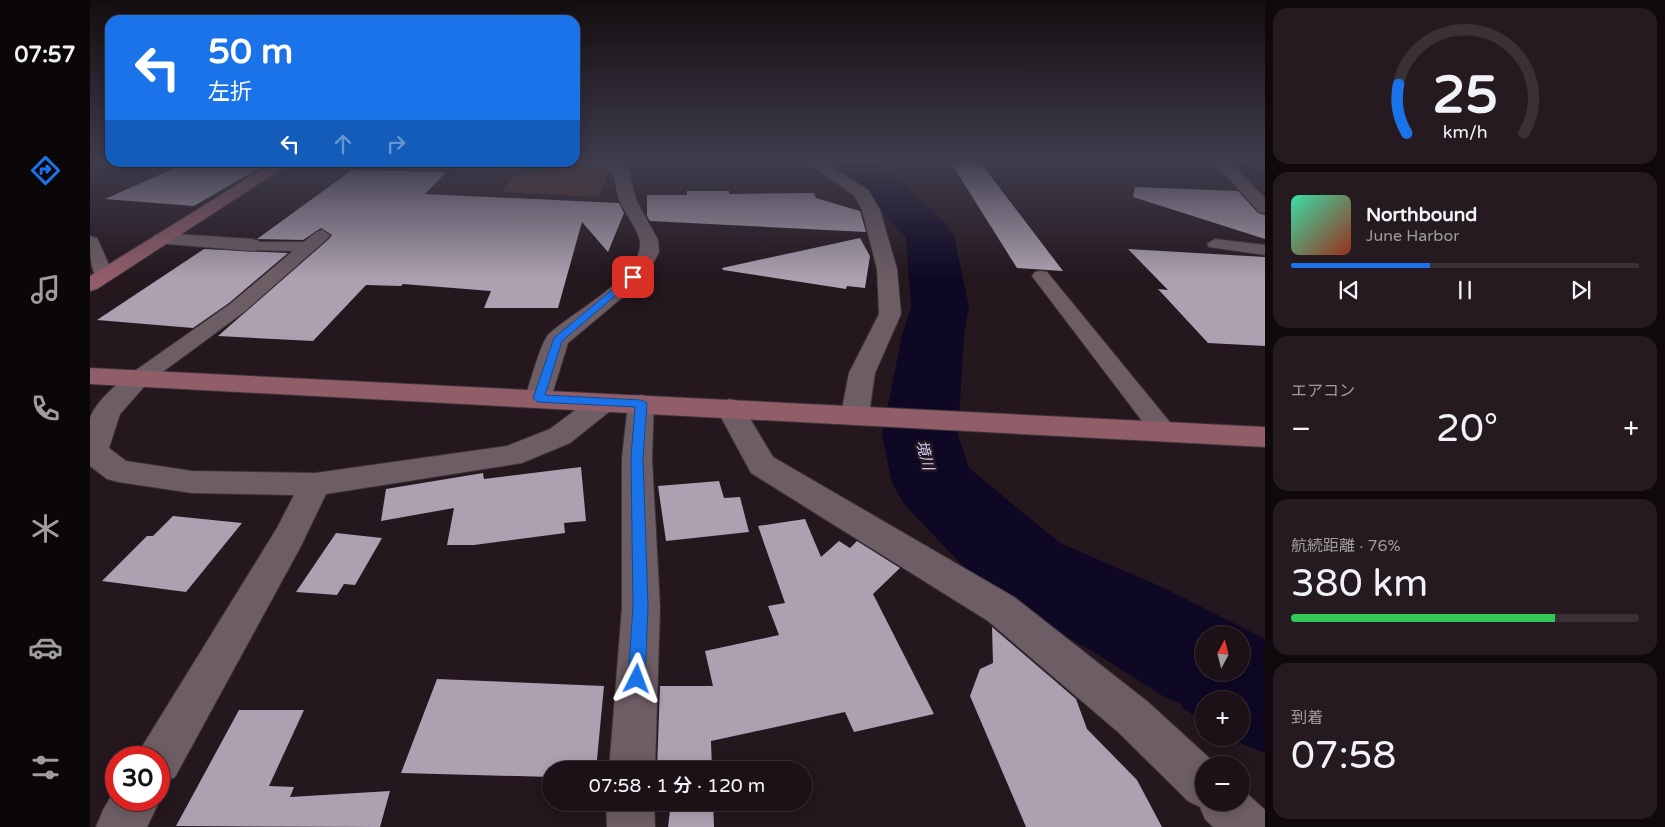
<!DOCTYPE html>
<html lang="ja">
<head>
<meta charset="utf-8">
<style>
  :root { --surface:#1b1116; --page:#241a1f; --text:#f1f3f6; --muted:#a09da1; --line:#393135; --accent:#1a73e8 }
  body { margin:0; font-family:"Varela Round","Noto Sans JP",sans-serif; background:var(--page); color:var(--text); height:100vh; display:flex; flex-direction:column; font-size:19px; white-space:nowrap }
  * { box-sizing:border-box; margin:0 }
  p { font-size:16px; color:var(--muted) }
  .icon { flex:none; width:28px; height:28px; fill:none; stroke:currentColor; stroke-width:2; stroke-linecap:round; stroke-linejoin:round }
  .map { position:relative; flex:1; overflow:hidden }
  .details { display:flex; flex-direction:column; gap:8px; padding:8px; background:#0f090c; width:400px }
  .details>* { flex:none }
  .top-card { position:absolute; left:15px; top:15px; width:475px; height:152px; border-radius:15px; box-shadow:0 2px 12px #0003,0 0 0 1px var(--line); background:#1a73e8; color:#fff; overflow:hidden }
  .needle { width:32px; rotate:7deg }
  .fabs { position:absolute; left:1105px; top:626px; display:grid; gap:10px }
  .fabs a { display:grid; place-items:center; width:55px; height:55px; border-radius:50%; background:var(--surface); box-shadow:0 2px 12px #0003,0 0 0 1px var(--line); font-size:25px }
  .speed { position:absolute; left:15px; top:746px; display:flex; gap:10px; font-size:25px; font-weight:700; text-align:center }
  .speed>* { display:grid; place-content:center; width:65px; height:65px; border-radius:50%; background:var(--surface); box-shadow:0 2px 12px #0003,0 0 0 1px var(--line); line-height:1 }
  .speed .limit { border:8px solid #d22; background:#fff; color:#111 }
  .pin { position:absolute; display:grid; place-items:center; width:42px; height:42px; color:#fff; margin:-21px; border-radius:10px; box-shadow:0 2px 8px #0006 }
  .me { position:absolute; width:55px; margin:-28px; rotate:3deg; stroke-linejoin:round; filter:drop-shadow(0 0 4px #0008) }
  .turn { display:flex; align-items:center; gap:18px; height:105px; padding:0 20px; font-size:22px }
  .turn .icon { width:65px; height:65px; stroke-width:2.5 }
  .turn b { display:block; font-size:35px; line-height:42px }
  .lanes { display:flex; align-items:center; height:48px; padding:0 20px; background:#0003; justify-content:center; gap:25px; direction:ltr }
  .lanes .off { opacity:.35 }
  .big { font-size:38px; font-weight:600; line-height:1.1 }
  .details .card { flex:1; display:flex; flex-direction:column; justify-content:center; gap:8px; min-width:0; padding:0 18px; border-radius:15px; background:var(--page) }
  .details .dial { align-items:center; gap:0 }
  .dial svg { height:130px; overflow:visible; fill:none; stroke:var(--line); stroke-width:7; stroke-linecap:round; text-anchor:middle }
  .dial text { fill:var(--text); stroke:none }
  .song { display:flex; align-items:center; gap:15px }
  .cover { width:60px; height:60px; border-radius:8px; background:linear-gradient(135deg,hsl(160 70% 55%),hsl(10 70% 35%)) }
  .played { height:5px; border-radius:2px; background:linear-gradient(90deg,var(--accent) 40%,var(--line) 40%) }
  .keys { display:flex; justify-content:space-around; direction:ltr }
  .heat { display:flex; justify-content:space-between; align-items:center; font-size:28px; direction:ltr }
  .charge { height:8px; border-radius:4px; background:linear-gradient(90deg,#34c759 76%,var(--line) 0) }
  .trip { position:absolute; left:452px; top:761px; width:270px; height:50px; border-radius:25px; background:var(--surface); box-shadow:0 2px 12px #0003,0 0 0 1px var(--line); font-weight:600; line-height:50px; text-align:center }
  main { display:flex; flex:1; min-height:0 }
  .dock { display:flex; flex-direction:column; width:90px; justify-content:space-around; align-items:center; background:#0b0709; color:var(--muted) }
  .dock .icon { width:35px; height:35px }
  .dock .on { color:var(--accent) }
  .dock b { font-size:22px; color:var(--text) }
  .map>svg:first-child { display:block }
</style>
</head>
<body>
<main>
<nav class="dock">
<b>07:57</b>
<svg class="icon on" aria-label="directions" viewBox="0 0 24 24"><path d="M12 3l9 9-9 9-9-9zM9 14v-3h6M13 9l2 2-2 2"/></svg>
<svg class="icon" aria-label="music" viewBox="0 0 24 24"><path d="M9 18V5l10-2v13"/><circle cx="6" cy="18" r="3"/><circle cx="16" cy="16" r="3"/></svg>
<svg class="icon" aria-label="phone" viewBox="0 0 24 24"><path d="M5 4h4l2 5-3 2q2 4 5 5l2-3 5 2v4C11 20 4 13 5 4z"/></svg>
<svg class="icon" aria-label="climate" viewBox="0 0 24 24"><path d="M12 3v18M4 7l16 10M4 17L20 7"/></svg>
<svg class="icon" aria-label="car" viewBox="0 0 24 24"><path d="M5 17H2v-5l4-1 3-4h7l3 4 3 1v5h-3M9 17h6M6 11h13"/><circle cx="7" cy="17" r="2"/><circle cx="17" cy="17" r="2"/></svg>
<svg class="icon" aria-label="filters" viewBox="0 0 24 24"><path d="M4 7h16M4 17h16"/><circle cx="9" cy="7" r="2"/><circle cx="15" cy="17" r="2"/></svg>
</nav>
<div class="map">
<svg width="1175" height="827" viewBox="0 0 1175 827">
  <rect width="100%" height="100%" fill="#24171e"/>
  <path fill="#513023" d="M432 167H508L516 169V180L509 197 411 192Z"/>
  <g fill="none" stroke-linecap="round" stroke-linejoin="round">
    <path fill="#0e0824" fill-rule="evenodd" d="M1143 162H1151L1175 175V180Z"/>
    <path fill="#0e0824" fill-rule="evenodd" d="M746 162H788L857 225 864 235 879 307 874 335 868 435 879 468 970 543 1072 587 1175 639V753L1138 738H1151V700H1114V722L1093 708 1091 704 1076 698 1002 651 904 599 814 504 802 483 792 435 812 335 821 307 816 238ZM1114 635H1151V672H1114Z"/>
  </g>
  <g fill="#aca1b0">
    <path d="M890 162 973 271 927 268 861 163Z"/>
    <path d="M96 163 173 166 104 206 15 199Z"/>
    <path d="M262 170 356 172 335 194 529 203 534 213 518 252 492 222 468 308H394L401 291 313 284 311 286 276 285 223 341 128 336 239 239 242 235 231 228 213 240 167 239Z"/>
    <path d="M1045 187 1148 191 1168 213 1175 215V239L1043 197Z"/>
    <path d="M597 191H639V194L724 193 726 198 770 211 776 232 560 221 557 216V195H597Z"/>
    <path d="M770 238 780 256 775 288 757 286 756 289 633 270 632 268Z"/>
    <path d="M114 249 198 253 139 303 103 328 7 320Z"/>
    <path d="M1038 249 1175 257V346L1118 343 1068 289 1078 290Z"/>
    <path d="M491 467 496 521 474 523 475 533 384 545H357L364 508 291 521 296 489 393 473 394 479Z"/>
    <path d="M629 481 634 498 650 497 659 532 576 541 568 486Z"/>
    <path d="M83 516 152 523 96 592 12 581 57 536H63Z"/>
    <path d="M715 519 731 557 749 541 760 548 767 541 810 568 783 594 844 714 764 732 755 712 621 741 622 770H567L570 686H623L615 651 689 635 678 606 695 603 668 526Z"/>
    <path d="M246 533 292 538 265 585 254 584 247 595 206 592Z"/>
    <path d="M902 627 986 699 997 729 1047 780 1072 827H936L880 696 890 669 903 663Z"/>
    <path d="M347 679 514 686 506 770H461V777L311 773Z"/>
    <path d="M149 710H214L179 786 204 787 200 797 300 791 290 827 86 826Z"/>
    <path d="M581 802H623L624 827H578Z"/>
  </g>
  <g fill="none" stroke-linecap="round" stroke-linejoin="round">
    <g stroke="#3c3237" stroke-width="2">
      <g id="lane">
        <path d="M232 230 240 235 238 238 154 312 55 385 47 387 39 385 36 380 39 375 140 304 203 251 162 250 154 245 156 242H214L226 232Z"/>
        <path d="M1125 239 1175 245V255L1119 247 1117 244Z"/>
        <path d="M951 271 957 272 1083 426 1086 432 1083 438 1074 440 1065 438 942 276 945 272Z"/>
      </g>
    </g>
    <g stroke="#3c3237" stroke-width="2">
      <g id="street">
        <path d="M244 162H484L477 166 409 170 251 166Z"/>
        <path d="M499 162H528L539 172 546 200 568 240 569 252 559 271 540 291 478 343 461 398 457 404 448 406 439 404 435 398C440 384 450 343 459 334 482 312 553 277 550 242 548 228 535 214 530 201 520 175 534 173 501 165Z"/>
        <path d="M717 162H734L778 190 790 210 807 269 811 314 785 373 779 414 775 420 765 423 755 420 751 414 759 373 789 314 787 269 772 210 765 196Z"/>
        <path d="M1124 162H1139L1175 198V213L1169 212Z"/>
        <path d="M72 233 162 239 169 241 171 245 169 249 162 251 65 243 63 239 65 235Z"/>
        <path d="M0 236 7 238 9 242 24 276 21 280 14 282 7 280C0 267 0 252 0 236Z"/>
        <path d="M47 372 56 375 60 380 30 414 19 448 36 461 102 471 225 473 417 446 460 429 504 396 514 394 524 396 527 402 524 408 480 443 432 463 236 494 211 546 85 777 69 784V758H48L53 745 187 528 204 495 102 493 28 482 17 479 0 466C0 453 0 432 0 419 3 404 33 376 47 372Z"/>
        <path d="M551 395 561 397 564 403 562 458 570 607 565 770H519L532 607V458L538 403 541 397Z"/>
        <path d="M640 399 650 402 683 457 924 597 1058 702 1127 765H1114V802H1151V788L1175 810V827H1123L1115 819 1110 807 1098 801 1028 732 898 621 661 473 626 408 630 402Z"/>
        <path d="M26 788V800H69V798L70 800 57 827H6L13 810Z"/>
        <path d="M516 802H564L565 827H517Z"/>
      </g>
    </g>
    <g stroke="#3c3237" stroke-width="2">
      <g id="secondary">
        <path d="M184 162H202L7 289 0 291V276Z"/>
        <path d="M0 368 1175 427V447L0 384Z"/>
      </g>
    </g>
    <use href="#lane" fill="#6d5d65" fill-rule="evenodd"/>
    <use href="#street" fill="#6d5d65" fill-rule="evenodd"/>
    <use href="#secondary" fill="#915d69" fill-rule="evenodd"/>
  </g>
  <linearGradient id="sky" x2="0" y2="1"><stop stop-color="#140d10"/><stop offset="0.58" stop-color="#3f3c4c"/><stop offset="1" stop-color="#3f3c4c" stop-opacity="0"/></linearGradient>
  <rect width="1175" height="278" fill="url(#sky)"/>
  <path fill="#1a73e8" stroke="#114b97" d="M540 275 547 277 472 341 455 395 551 400 557 403 553 458 558 607 555 679 553 685 547 687 541 685 538 679 543 607 541 458 545 407 448 402 443 398 464 338Z"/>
  <g text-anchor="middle" stroke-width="5" stroke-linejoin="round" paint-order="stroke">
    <g font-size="15" font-style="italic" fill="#d1ccfd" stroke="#24171e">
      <text transform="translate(835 455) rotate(76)" y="5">境川</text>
    </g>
  </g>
</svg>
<div class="fabs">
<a><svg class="needle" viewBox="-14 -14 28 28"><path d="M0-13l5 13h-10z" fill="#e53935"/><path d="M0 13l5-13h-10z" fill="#a09da1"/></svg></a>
<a>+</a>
<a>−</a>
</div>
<div class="speed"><div class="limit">30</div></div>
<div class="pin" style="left:543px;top:277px;background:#d93025"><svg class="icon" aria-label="arrive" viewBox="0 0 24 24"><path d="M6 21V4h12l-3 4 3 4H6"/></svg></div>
<svg class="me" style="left:547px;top:679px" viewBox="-20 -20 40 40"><path d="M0-17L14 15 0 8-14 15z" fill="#1a73e8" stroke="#fff" stroke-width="4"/></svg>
<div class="trip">07:58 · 1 分 · 120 m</div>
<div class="top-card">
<div class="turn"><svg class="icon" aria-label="left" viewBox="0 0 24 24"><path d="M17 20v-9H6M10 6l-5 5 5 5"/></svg><div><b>50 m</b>左折</div></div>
<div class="lanes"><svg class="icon" aria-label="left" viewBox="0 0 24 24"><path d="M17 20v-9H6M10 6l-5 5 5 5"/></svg><svg class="icon off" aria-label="ahead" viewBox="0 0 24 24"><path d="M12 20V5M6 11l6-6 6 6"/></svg><svg class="icon off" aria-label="right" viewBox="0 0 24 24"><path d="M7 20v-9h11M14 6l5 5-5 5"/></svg></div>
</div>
</div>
<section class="details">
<div class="card dial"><svg viewBox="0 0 100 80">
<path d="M14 69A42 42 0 1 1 86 69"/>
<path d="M14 69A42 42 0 0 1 9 39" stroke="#1a73e8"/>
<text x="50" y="56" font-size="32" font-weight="700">25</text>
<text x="50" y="72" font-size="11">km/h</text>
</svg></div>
<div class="card">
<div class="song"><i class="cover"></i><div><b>Northbound</b><p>June Harbor</p></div></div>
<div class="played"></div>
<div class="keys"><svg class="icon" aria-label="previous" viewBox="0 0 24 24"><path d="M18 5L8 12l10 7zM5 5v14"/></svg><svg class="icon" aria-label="pause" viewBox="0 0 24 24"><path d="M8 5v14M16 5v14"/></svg><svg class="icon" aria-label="next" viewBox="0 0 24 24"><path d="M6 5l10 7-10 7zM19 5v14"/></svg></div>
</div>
<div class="card"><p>エアコン</p>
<div class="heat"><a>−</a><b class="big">20°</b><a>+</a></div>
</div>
<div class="card"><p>航続距離 · 76%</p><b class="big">380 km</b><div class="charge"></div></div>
<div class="card"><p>到着</p><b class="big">07:58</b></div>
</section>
</main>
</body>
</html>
